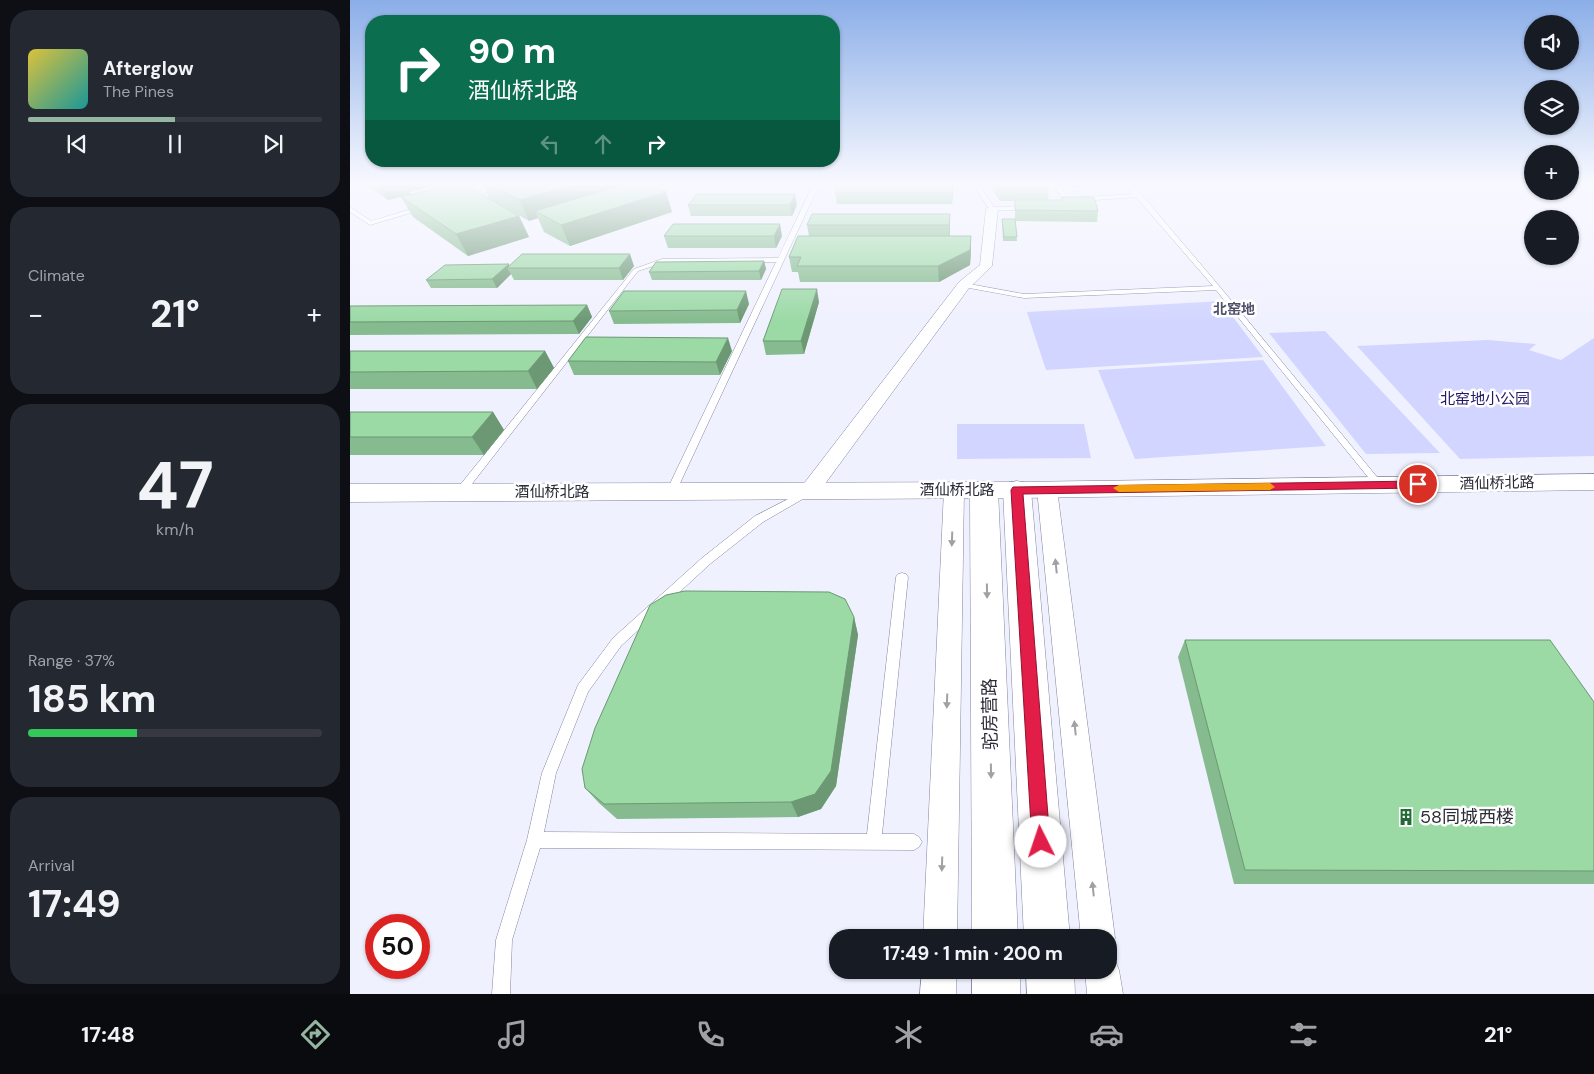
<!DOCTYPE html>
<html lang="en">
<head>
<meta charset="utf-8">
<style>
  :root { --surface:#171b24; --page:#242831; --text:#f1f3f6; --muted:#9ea1a6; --line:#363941; --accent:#94b5a0 }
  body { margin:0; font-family:"DM Sans","Noto Sans SC",sans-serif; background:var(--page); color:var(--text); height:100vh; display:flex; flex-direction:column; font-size:19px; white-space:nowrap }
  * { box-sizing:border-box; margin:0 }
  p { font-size:16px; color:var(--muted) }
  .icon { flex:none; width:28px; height:28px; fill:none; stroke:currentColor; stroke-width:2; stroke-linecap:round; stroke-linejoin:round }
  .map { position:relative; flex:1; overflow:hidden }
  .panel { display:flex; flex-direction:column; gap:10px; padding:10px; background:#0d0f14; width:350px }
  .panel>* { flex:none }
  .hud { position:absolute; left:15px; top:15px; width:475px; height:152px; border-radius:20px; box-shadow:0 1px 4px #0004; background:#0b6e4f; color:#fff; overflow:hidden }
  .tools { position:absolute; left:1174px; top:15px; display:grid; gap:10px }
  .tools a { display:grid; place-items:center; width:55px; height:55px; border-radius:50%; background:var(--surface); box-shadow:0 1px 4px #0004; font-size:25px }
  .speed { position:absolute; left:15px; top:914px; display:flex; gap:10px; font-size:25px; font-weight:700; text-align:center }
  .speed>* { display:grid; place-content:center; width:65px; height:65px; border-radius:50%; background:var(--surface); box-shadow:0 1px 4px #0004; line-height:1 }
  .speed .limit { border:8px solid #d22; background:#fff; color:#111 }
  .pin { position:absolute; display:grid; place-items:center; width:42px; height:42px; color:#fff; margin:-21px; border:2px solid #fff; border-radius:50%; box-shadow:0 1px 5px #0007 }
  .me { position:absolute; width:55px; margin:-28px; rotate:356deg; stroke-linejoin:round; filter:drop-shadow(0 0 4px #0008) }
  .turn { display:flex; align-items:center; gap:18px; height:105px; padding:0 20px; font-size:22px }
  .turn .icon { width:65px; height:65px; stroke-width:2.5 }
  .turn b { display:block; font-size:35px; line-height:42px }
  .lanes { display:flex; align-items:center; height:48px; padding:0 20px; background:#0003; justify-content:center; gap:25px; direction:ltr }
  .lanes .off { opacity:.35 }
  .big { font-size:38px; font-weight:700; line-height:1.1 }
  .panel .card { flex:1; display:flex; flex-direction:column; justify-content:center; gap:8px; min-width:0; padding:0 18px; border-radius:20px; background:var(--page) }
  .panel .dial { align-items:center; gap:0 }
  .dial b { font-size:65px; line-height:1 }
  .song { display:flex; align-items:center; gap:15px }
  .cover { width:60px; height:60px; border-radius:8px; background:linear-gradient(135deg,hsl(50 70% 55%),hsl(180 70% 35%)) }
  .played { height:5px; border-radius:2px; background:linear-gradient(90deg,var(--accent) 50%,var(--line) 50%) }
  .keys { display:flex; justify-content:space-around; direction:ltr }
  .heat { display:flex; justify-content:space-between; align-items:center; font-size:28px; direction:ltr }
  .charge { height:8px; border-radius:4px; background:linear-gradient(90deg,#34c759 37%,var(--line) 0) }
  .trip { position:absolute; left:479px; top:929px; width:288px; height:50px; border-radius:20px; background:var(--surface); box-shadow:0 1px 4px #0004; font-weight:700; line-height:50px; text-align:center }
  .menu { display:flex; height:80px; justify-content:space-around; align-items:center; background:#090b0e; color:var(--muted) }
  .menu .icon { width:35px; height:35px }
  .menu .current { color:var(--accent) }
  .menu b { font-size:22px; color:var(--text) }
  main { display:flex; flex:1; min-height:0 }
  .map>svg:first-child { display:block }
</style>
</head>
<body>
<main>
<section class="panel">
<div class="card">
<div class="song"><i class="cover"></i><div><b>Afterglow</b><p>The Pines</p></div></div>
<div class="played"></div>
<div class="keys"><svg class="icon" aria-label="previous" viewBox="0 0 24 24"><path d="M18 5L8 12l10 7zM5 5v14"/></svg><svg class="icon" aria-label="pause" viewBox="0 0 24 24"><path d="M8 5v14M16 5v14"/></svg><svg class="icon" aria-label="next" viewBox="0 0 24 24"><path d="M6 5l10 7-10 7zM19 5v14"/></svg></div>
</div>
<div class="card"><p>Climate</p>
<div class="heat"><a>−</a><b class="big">21°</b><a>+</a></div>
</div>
<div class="card dial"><b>47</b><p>km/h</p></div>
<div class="card"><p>Range · 37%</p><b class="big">185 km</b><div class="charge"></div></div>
<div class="card"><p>Arrival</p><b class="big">17:49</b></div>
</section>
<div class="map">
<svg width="1244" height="994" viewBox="0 0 1244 994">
  <rect width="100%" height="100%" fill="#f0f1fe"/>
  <g fill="#d2d5ff">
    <path d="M871 301 913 357 696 370 677 312Z"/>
    <path d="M975 331 1090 453 1016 454 919 333Z"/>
    <path d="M1244 338V456L1110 459 1007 346 1138 340 1186 344 1179 350 1211 360Z"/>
    <path d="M913 360 976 446 785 459 748 370Z"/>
    <path d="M607 424H734L741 458 607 459Z"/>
  </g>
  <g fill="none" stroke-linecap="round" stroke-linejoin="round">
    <g stroke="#8285a1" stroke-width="1">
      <g id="service">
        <path d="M159 183H167L120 197 115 196Z"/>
        <path d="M464 183H470L325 494 321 495 316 492 426 262 313 263 288 271 114 494H106L105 492 106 490 284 269 312 259 428 258Z"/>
        <path d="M622 183H628L644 207 676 206 679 208 676 210H640Z"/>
        <path d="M701 183H707L720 200 719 201H715Z"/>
        <path d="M774 183H780L791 194 870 287 1032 483 1034 485 1032 487H1026L866 290 674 298 614 287 611 285 614 283 674 294 863 286 786 197 732 201 729 199 732 197 783 194Z"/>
        <path d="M72 206 74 207V209L20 225 0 212V207L21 221Z"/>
        <path d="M454 491 458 492 459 494 458 496 413 522 360 564 271 646 238 692 206 773 194 832 517 834 546 577 548 574 552 573 556 574 558 577 532 834H564L569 837 572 842 569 847 564 850 190 848 162 940 160 994H142L146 940 177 840 192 773 228 685 263 638 352 558 405 516Z"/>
      </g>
    </g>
    <g stroke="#8285a1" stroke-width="1">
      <g id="minor">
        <path d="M642 206 648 209 642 266 619 288 466 496 459 498 452 496 449 491 452 486 609 282 630 265 636 209Z"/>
        <path d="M697 482 704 484 707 489 765 938 760 950 758 951V938H731L687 489 690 484Z"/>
        <path d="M604 483 611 485 614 490 607 938H573L594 490 597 485Z"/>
        <path d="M758 955 764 958 769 970 773 994H737L735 970H758Z"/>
        <path d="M572 970H606V994H570Z"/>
      </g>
    </g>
    <g stroke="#8285a1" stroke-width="1">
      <path id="tertiary" d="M1244 474V490L667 498 0 502V484L667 482Z"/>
    </g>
    <g stroke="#8285a1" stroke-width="1">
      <g id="secondary">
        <path d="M634 481 644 483 648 490 668 938H622L620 490 624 483Z"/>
        <path d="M667 481 677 483 681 490 720 938H674L653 490 657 483Z"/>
        <rect x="622" y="970" width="48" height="24"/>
        <path d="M676 970H724L725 994H677Z"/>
      </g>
    </g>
    <use href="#service" fill="#fff" fill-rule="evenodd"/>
    <use href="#minor" fill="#fff" fill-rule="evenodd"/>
    <use href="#tertiary" fill="#fff" fill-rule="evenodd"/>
    <use href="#secondary" fill="#fff" fill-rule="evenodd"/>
  </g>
  <g fill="#85bb8e">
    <path d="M13 183H94L60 192 59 191 61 194 139 198 132 183H302L298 184 316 192 322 212 220 246 194 232 188 218 179 221 142 200 169 216 179 237 118 256 63 217 51 197 38 200Z"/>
    <path d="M362 183H457L455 186H363Z"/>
    <path d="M638 183H697L699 186 698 200H685H711L712 197 748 211 747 222 665 221 667 241H653L652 219H665V201H650Z"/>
    <path d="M719 183H769L768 185 723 188Z"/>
    <path d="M603 184 602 204H487L485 193Z"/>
    <path d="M338 205H447L442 216H341Z"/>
    <path d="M457 225H600V236H621V252L620 265 589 282H450L448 272H442L439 257 459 236Z"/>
    <path d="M314 236H432L426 248H318Z"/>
    <path d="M414 261 416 269 411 280H302L299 272Z"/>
    <path d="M159 266H284L273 280H164L161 274 147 288H81L76 280Z"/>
    <path d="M469 302 454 354 416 355 413 341Z"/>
    <path d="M399 304 390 323 264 324 259 311Z"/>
    <path d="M237 305 242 317 229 334 0 335V306Z"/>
    <path d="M0 351H195L204 368 187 389H0Z"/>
    <path d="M382 351 370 375H224L218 361Z"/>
    <path d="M0 412H143L154 430 134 455H0Z"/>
    <path d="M504 617 508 635 486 786 471 809 448 817 267 819 249 803 235 788Z"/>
    <path d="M835 640 1244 702V884H884L828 657Z"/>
  </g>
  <g fill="#6c9874">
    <path d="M28 183H55L61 194 38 200Z"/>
    <path d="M55 183H94L60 192Z"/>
    <path d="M230 183H302L195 216 185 211 188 218 179 221 170 200Z"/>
    <path d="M603 184V195L602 204V193Z"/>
    <path d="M316 192 322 212 220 246 211 225Z"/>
    <path d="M445 194 447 205 442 216 440 205Z"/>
    <path d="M600 214V237L599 225Z"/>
    <path d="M169 216 179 237 118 256 106 234Z"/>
    <path d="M430 224 432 236 426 248 424 236Z"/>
    <path d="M621 236V252L620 265 589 282 588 266Z"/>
    <path d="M280 254 284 266 273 280 269 268Z"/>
    <path d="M414 261 416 269 411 280 409 271Z"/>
    <path d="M159 264 160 268H157L161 274 147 288 142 279Z"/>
    <path d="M467 289 469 302 454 354 451 341Z"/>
    <path d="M396 291 399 304 390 323 387 310Z"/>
    <path d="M237 305 242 317 229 334 223 321Z"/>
    <path d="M378 338 382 351 370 375 366 362Z"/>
    <path d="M195 351 204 368 187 389 178 371Z"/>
    <path d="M143 412 154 430 134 455 122 437Z"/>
    <path d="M504 617 508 635 486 786 471 809 448 817 441 802Z"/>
  </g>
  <g fill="#9bd9a5" stroke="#6c9874">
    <path d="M106 183H112L169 216 106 234 51 197Z"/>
    <path d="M137 183H230L170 200Z"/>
    <path d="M279 183H296L316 192 211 225 185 211Z"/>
    <path d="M489 183 603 184 602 193H485Z"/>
    <path d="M647 183H697L699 186 650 187Z"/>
    <path d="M347 194H445L440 205H338Z"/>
    <path d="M712 197H744L748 211 665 210V200H712Z"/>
    <path d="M462 214H600L599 225H457Z"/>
    <path d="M652 219H665L667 237H654Z"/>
    <path d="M323 224H430L424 236H314Z"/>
    <path d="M448 236H621L620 250 588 266H447L451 257H439Z"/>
    <path d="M172 254H280L269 268H157Z"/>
    <path d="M414 261 409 271 299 272 306 262Z"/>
    <path d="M159 264 142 279 76 280 95 265Z"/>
    <path d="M432 289H467L451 341H413Z"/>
    <path d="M274 291H396L387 310 259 311Z"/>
    <path d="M237 305 223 321 0 322V306Z"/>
    <path d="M236 337 378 338 366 362 218 361Z"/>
    <path d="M0 351H195L178 371 0 372Z"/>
    <path d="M0 412H143L122 437H0Z"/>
    <path d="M335 591 479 592 495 599 504 617 481 771 465 794 441 802 254 804 235 788 232 769 245 728 300 605 316 595Z"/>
    <path d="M835 640H1200L1244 702V871L895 870Z"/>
  </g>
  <defs><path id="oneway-solid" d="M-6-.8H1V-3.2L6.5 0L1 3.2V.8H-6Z" transform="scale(1.25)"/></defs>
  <g fill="#a0a0a5">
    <use href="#oneway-solid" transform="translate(602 539) rotate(92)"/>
    <use href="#oneway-solid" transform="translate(706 566) rotate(-96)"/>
    <use href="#oneway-solid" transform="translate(637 591) rotate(89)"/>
    <use href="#oneway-solid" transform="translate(597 701) rotate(92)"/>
    <use href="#oneway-solid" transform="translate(725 728) rotate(-96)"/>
    <use href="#oneway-solid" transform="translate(641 771) rotate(89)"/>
    <use href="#oneway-solid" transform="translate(592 864) rotate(92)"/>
    <use href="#oneway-solid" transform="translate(743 889) rotate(-96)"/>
  </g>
  <linearGradient id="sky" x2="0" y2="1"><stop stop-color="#8baee8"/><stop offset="0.57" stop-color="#f8f9ff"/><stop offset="1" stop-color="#f8f9ff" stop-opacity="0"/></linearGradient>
  <rect width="1244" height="322" fill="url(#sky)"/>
  <path fill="#e11d48" stroke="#92132f" d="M1068 481 1074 484 1068 488 673 494 700 842 697 848 691 850 685 848 682 842 661 490 663 487Z"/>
  <path fill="#f59e0b" d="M920 483 925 487 920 490 769 492 763 488 769 485Z"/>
  <defs>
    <g id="building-bare" transform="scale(1.35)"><path d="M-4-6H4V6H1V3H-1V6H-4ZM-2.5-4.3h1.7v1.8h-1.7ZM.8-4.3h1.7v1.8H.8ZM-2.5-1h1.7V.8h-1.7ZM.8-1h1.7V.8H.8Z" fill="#236a37" stroke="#fff" stroke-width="2.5" paint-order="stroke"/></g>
  </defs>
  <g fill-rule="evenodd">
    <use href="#building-bare" x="1056" y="817"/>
  </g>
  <g text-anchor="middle" stroke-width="5" stroke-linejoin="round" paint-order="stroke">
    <g font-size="14" font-weight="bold" fill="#50526c" stroke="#fff">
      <text x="884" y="314">北窑地</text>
    </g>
    <g font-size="15" fill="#241966" stroke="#fff">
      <text x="1135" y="404">北窑地小公园</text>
    </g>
    <g font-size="15" fill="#2b2c37" stroke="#fff">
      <text transform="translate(1147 483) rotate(-1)" y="5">酒仙桥北路</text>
      <text x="607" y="495">酒仙桥北路</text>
      <text x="202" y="497">酒仙桥北路</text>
    </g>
    <g font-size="18" fill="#2b2c37" stroke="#fff">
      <text transform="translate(640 714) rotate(-91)" y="6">驼房营路</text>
    </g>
    <g font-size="18" fill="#2b2c37" stroke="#fff" text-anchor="start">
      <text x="1070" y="823">58同城西楼</text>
    </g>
  </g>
</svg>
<div class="tools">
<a><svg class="icon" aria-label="sound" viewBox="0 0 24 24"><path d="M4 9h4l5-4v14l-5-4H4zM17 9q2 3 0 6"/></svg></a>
<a><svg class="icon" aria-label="layers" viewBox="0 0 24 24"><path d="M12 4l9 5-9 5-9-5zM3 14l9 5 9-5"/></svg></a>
<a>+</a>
<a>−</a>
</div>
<div class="speed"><div class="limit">50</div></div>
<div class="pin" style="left:1068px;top:484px;background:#d93025"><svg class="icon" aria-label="arrive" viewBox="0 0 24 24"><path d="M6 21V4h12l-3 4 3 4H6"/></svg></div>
<svg class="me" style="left:691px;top:842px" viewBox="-20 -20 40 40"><circle r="19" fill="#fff"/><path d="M0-13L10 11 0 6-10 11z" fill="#e11d48"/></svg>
<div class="trip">17:49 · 1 min · 200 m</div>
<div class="hud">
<div class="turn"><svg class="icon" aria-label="right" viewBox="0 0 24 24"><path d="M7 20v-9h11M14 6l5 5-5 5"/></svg><div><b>90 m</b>酒仙桥北路</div></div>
<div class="lanes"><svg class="icon off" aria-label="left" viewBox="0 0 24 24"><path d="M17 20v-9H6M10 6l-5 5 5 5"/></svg><svg class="icon off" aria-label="ahead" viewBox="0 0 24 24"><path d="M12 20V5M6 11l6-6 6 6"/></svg><svg class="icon" aria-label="right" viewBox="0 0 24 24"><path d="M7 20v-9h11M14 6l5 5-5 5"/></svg></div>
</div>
</div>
</main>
<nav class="menu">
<b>17:48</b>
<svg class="icon current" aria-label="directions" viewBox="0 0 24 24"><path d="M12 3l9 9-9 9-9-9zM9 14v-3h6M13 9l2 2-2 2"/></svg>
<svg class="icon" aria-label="music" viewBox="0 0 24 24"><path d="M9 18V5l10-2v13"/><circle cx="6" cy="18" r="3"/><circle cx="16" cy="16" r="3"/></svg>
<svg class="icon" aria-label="phone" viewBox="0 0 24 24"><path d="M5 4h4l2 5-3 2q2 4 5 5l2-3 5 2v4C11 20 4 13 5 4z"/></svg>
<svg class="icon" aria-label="climate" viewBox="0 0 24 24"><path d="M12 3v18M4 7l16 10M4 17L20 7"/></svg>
<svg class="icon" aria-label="car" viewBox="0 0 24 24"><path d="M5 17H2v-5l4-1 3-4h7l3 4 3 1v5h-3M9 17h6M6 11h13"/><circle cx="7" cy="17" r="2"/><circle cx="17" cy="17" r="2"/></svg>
<svg class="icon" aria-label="filters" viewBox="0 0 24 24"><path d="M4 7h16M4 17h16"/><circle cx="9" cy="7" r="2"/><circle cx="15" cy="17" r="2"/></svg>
<b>21°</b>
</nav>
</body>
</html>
